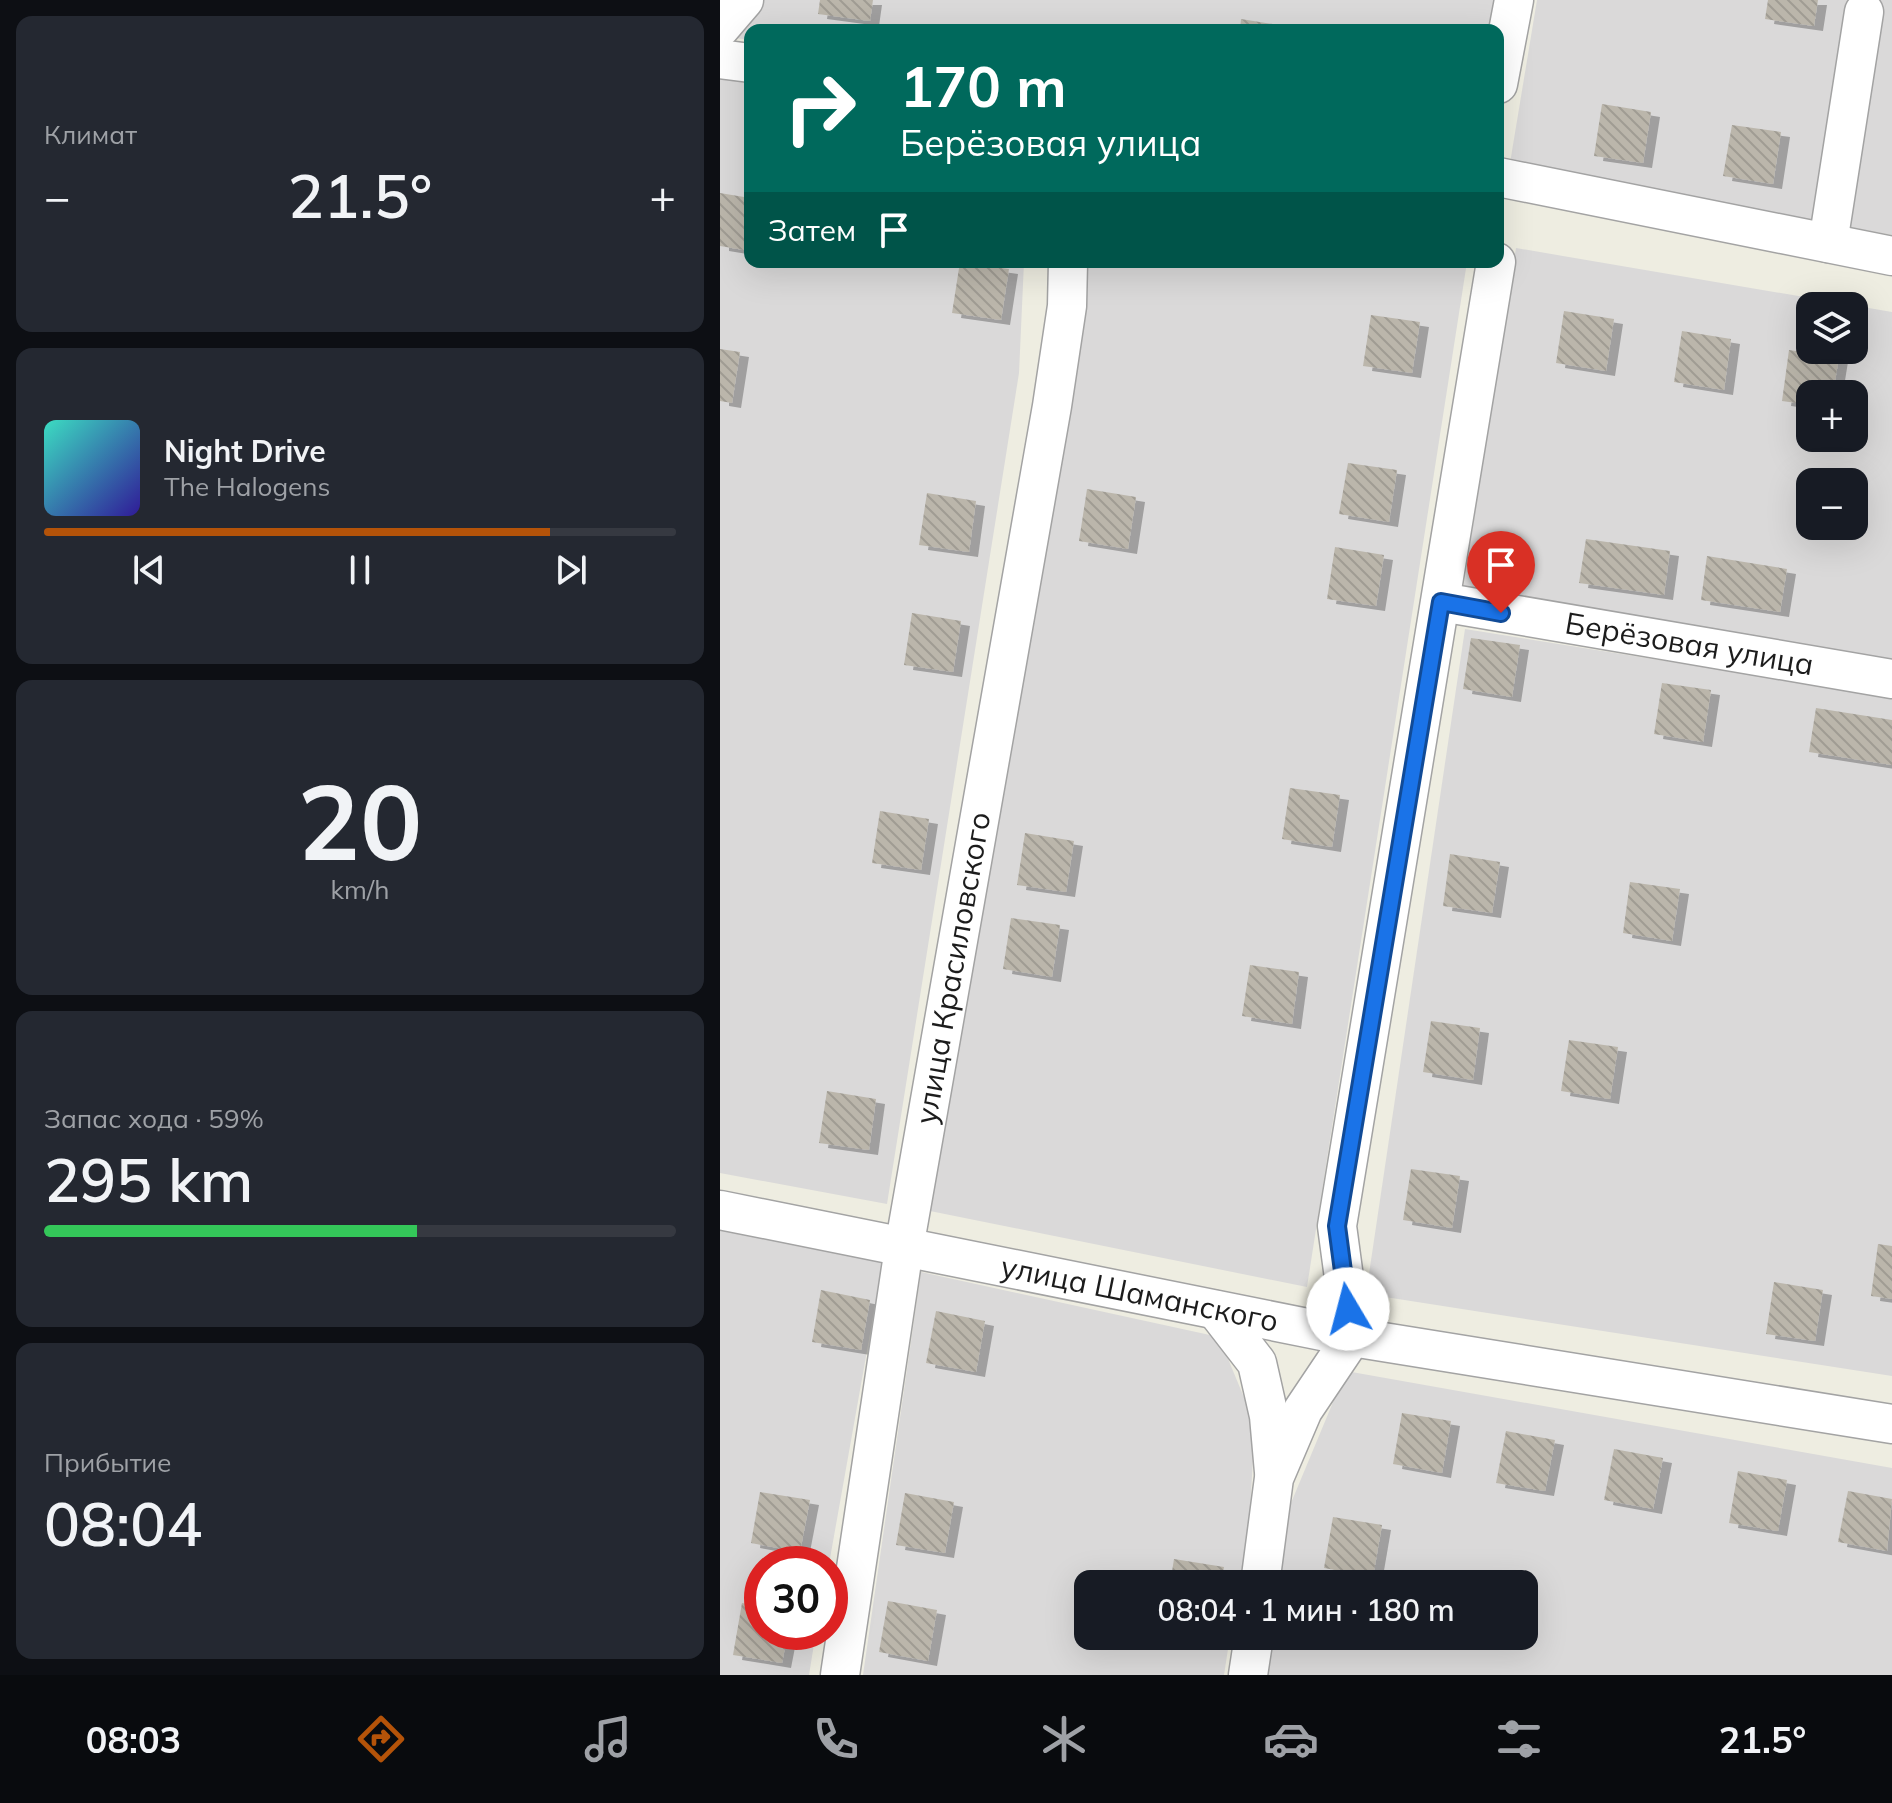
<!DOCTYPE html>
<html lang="ru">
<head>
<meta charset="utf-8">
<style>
  :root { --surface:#171b24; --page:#242831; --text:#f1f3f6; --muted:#9ea1a6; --line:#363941; --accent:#b45309 }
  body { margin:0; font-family:Mulish,sans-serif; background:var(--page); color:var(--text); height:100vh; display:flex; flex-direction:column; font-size:30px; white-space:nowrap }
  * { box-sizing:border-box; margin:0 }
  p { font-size:26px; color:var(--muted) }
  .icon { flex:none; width:44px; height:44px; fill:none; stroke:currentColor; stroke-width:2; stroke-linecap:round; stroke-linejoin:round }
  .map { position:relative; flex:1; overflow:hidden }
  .side { display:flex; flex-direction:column; gap:16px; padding:16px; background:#0d0f14; width:720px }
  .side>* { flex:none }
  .top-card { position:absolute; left:24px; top:24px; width:760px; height:244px; border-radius:16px; box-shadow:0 8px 32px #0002; background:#00695c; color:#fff; overflow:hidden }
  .controls { position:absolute; left:1076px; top:292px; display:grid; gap:16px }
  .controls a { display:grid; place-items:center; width:72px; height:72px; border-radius:16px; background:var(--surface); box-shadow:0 8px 32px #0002; font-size:40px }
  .speed { position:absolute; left:24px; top:1546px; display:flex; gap:16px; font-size:40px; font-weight:700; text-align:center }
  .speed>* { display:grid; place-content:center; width:104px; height:104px; border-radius:50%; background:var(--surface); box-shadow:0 8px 32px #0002; line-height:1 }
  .speed .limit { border:12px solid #d22; background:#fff; color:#111 }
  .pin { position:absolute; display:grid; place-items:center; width:68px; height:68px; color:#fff; margin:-82px -34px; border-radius:50% 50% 50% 0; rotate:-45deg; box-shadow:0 0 8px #0007 }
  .pin .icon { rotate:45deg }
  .me { position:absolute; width:88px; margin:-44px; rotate:352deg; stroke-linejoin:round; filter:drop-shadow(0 0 6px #0008) }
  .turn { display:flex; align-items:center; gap:28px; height:168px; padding:0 24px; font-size:36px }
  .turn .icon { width:104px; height:104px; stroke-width:2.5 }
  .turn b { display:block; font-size:56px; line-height:68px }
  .then { display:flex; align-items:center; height:76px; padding:0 24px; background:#0003; gap:16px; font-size:30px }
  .big { font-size:60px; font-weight:600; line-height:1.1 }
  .side .widget { flex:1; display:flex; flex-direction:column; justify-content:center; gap:12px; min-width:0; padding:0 28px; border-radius:16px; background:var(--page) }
  .side .dial { align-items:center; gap:0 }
  .dial b { font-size:104px; line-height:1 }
  .song { display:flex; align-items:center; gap:24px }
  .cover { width:96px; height:96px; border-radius:12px; background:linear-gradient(135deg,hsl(170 70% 55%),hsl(250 70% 35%)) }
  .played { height:8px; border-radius:4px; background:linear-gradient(90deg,var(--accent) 80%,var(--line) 80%) }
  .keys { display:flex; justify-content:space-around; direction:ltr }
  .heat { display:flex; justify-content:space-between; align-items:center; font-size:44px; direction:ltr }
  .charge { height:12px; border-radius:6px; background:linear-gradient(90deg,#34c759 59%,var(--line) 0) }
  .trip { position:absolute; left:354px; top:1570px; width:464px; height:80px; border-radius:16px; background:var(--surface); box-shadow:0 8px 32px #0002; font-weight:600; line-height:80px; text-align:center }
  .menu { display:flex; height:128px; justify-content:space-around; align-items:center; background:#090b0e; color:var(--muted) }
  .menu .icon { width:56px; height:56px }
  .menu .active { color:var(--accent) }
  .menu b { font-size:36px; color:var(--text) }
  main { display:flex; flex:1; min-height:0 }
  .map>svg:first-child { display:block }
</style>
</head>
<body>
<main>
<section class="side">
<div class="widget"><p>Климат</p>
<div class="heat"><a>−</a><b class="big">21.5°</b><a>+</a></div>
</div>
<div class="widget">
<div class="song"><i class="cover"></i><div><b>Night Drive</b><p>The Halogens</p></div></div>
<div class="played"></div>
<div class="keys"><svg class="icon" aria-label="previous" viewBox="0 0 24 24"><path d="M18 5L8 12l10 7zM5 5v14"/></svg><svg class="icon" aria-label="pause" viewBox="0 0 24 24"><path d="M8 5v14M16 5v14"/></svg><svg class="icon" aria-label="next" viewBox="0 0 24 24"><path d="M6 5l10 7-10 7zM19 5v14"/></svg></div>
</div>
<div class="widget dial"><b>20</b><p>km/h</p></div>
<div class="widget"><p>Запас хода · 59%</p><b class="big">295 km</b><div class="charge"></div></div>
<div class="widget"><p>Прибытие</p><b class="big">08:04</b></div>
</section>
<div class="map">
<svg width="1172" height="1675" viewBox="0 0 1172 1675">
  <defs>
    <pattern id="building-back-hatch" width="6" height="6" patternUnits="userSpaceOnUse" patternTransform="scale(2)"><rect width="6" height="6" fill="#bbb6ab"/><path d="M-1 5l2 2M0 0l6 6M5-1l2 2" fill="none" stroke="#a09c93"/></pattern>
    <filter id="shadow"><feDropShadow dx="9" dy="5" stdDeviation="0" flood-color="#0004"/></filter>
  </defs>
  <rect width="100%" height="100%" fill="#eeede1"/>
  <g fill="#dad9d9" fill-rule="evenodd">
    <path d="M0 0H778L772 30H30V40L0 36Z"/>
    <path d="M817 0H1172V235L790 163Z"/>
    <path d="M0 71 30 75V262H304L299 373 167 1204 0 1173Z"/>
    <path d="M796 248 1172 312V662L743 590ZM1090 306H1134V350H1090ZM1090 394H1134V438H1090ZM1090 482H1134V526H1090Z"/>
    <path d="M356 262H747L587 1287 210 1211 350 380Z"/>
    <path d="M745 629 1172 697V1376L646 1294Z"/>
    <path d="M0 1229 163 1261 109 1564H42V1632H96L89 1675H0Z"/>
    <path d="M201 1272 499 1337 535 1424 529 1528 519 1584H368V1636H510L504 1675H143Z"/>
    <path d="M626 1371 1172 1468V1675H543L548 1636H804V1584H556L566 1515Z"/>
  </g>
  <g fill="url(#building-back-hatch)" filter="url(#shadow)">
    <path d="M100 0H153L150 21 98 14Z"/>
    <path d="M1048 0H1098L1094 26 1045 19Z"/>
    <path d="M521 19 578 28V30H520Z"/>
    <path d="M882 104 931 112 923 163 874 156Z"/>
    <path d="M1012 125 1061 132 1053 184 1003 176Z"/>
    <path d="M0 193 30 198V251L0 246Z"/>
    <path d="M240 262 289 269 281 320 232 313Z"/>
    <path d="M844 311 894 319 886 371 836 363Z"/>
    <path d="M651 315 700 322 692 373 643 366Z"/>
    <path d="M962 331 1011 339 1004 390 954 382Z"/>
    <path d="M0 349 20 352 12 403 0 401Z"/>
    <path d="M1069 350 1119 357 1113 394H1090V405L1062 401Z"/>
    <path d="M628 463 677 470 669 522 619 514Z"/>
    <path d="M367 489 416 497 408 549 359 541Z"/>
    <path d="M207 493 256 501 249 552 199 545Z"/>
    <path d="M866 539 950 551 944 595 859 583Z"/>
    <path d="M615 547 664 555 656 606 607 599Z"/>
    <path d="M987 556 1067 569 1060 612 981 600Z"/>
    <path d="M192 613 241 621 233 672 184 665Z"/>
    <path d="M751 638 800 645 792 697 743 689Z"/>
    <path d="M942 683 991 690 983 742 934 734Z"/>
    <path d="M1096 708 1172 720V765L1089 752Z"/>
    <path d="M570 788 620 795 612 847 562 839Z"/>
    <path d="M160 811 209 819 201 870 152 863Z"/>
    <path d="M305 833 354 841 346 892 297 885Z"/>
    <path d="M730 854 780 862 772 913 723 906Z"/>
    <path d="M910 882 960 889 952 941 903 933Z"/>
    <path d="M291 918 340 925 332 977 283 969Z"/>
    <path d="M530 965 579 972 572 1024 522 1016Z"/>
    <path d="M711 1021 760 1028 753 1080 703 1072Z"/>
    <path d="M849 1040 898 1047 890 1099 841 1091Z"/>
    <path d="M107 1091 156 1099 149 1150 99 1143Z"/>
    <path d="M691 1169 740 1176 732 1228 683 1220Z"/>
    <path d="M1158 1244 1172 1246V1299L1151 1296Z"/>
    <path d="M1054 1282 1103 1290 1095 1341 1046 1334Z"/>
    <path d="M101 1290 150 1300 141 1350 92 1342Z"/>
    <path d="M216 1311 265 1321 256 1372 206 1363Z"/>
    <path d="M682 1413 731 1421 722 1473 673 1464Z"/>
    <path d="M786 1431 835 1440 825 1491 776 1483Z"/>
    <path d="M894 1449 943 1458 933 1509 884 1500Z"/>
    <path d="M1018 1471 1067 1480 1058 1531 1009 1523Z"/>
    <path d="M1128 1491 1172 1499 1167 1551 1118 1542Z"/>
    <path d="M40 1492 90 1500 80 1552 31 1543Z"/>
    <path d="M185 1493 234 1502 225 1553 176 1545Z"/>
    <path d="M613 1517 662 1525 653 1577 604 1568Z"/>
    <path d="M454 1559 504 1567 501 1584H450Z"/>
    <path d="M168 1601 217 1610 208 1661 159 1652Z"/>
    <path d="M22 1603 42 1607V1632H68L62 1663 13 1655Z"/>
  </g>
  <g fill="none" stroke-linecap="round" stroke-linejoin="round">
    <g stroke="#a3a3a3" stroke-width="41">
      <g id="minor">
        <path d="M0 28 24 0"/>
        <path d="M0 59 30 63"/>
        <path d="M778 84 794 0"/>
        <path d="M778 177 1172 256"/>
        <path d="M1108 243 1144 12"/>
        <path id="s1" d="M721 602 1172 679"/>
        <path id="s2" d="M0 1210 632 1337 1172 1424"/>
        <path d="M496 1310 537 1363 549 1416 554 1472"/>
        <path d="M540 1584 554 1478 583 1410 632 1337 617 1226 776 262"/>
        <path id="s3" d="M120 1675 184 1248 332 406 347 306 348 262"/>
        <path d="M528 1675 534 1636"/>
      </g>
    </g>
    <use href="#minor" stroke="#fff" stroke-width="38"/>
  </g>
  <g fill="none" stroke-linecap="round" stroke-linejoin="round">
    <g stroke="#114b97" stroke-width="20">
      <path id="route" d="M628 1309 617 1226 721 602 781 613"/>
    </g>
    <use href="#route" stroke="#1a73e8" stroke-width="14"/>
  </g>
  <g text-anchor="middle" stroke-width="7" stroke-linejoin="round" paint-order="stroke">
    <g font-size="30" fill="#1c1c1c" stroke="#fff">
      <text dy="10" stroke="none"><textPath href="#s1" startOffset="252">Берёзовая улица</textPath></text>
      <text dy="10" stroke="none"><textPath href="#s3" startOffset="716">улица Красиловского</textPath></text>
      <text dy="10" stroke="none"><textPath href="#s2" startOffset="428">улица Шаманского</textPath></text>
    </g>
  </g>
</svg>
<div class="controls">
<a><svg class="icon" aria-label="layers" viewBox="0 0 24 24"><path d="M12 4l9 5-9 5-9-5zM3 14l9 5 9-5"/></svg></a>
<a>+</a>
<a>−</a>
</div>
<div class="speed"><div class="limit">30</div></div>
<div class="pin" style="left:781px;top:613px;background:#d93025"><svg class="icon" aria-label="arrive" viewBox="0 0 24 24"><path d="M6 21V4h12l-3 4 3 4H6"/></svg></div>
<svg class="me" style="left:628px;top:1309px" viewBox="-20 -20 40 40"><circle r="19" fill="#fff"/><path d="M0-13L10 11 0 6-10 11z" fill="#1a73e8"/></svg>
<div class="trip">08:04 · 1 мин · 180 m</div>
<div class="top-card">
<div class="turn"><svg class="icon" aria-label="right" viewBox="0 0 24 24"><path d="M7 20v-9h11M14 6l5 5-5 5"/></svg><div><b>170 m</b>Берёзовая улица</div></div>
<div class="then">Затем<svg class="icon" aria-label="arrive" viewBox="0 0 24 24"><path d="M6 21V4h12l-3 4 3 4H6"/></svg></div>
</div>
</div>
</main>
<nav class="menu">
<b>08:03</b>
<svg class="icon active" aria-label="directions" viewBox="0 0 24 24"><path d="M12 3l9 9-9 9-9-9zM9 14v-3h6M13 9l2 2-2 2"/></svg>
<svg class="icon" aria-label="music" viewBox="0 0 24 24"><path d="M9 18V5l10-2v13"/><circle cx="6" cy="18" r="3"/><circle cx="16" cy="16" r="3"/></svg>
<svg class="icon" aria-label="phone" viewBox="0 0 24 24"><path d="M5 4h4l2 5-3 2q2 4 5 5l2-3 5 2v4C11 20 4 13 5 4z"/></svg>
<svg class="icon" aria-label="climate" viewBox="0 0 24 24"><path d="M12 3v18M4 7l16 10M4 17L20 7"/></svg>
<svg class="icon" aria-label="car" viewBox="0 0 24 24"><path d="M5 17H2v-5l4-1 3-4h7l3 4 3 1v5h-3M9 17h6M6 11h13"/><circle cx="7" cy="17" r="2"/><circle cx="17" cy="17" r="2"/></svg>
<svg class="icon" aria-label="filters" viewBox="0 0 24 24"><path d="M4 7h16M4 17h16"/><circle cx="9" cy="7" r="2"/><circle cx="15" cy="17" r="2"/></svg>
<b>21.5°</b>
</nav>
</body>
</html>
